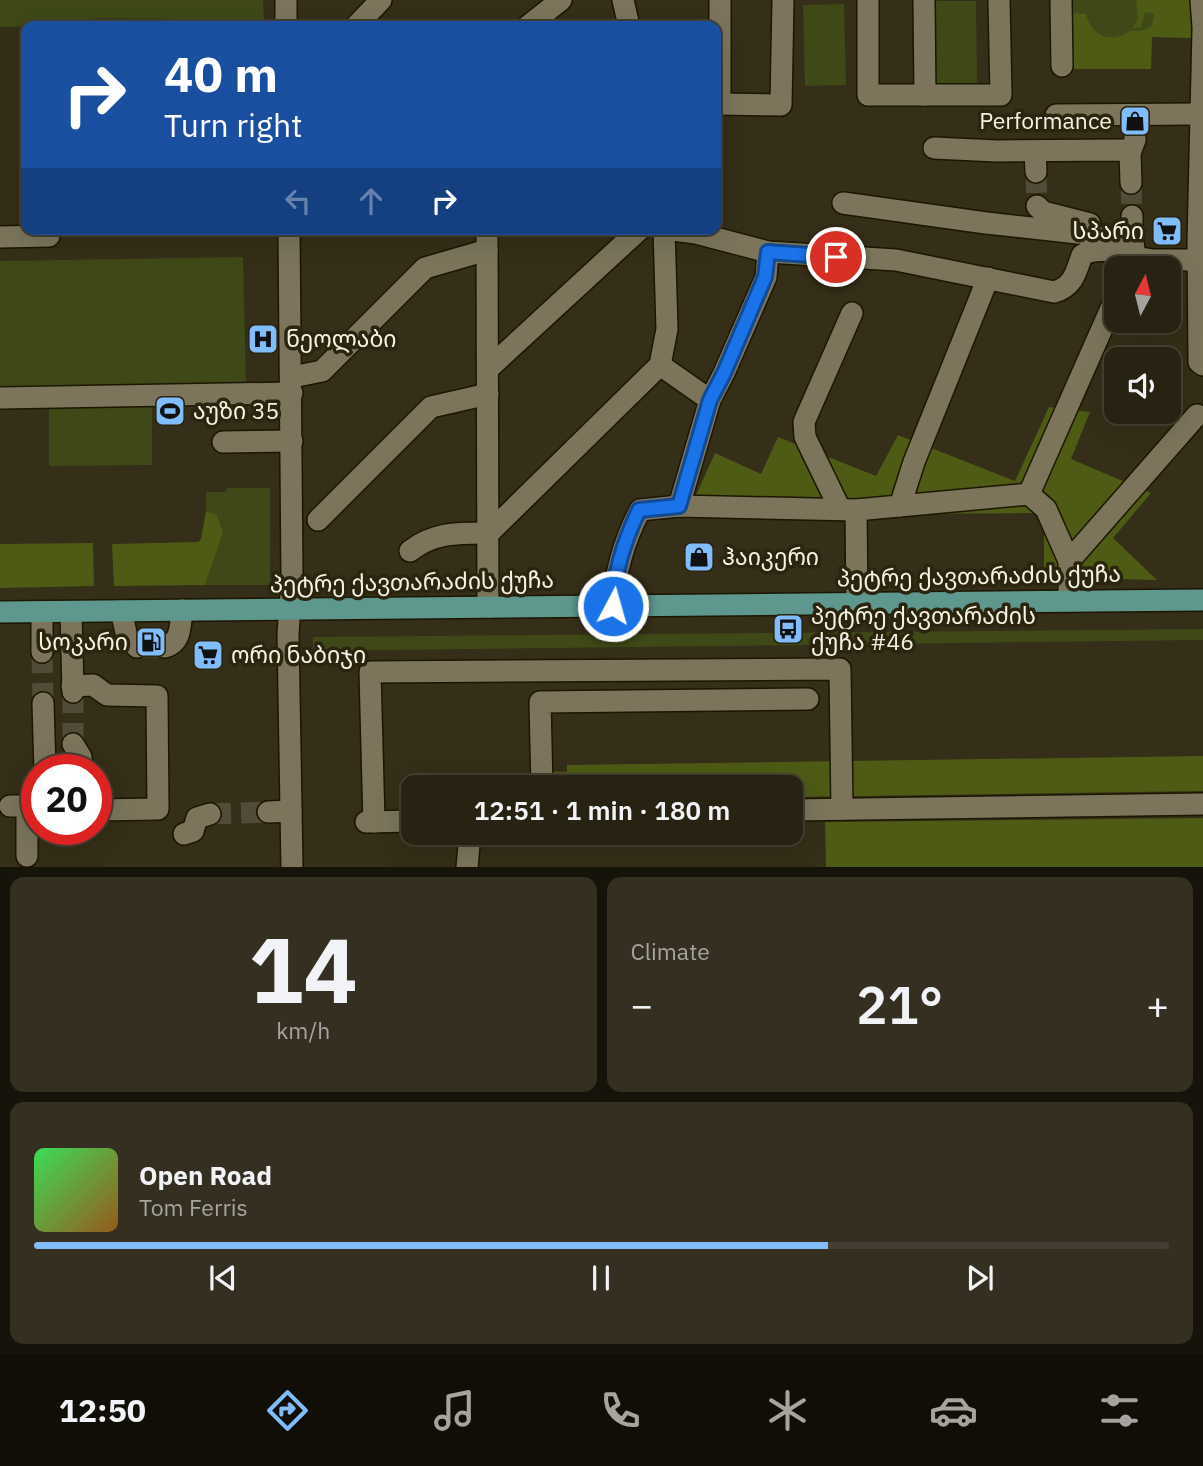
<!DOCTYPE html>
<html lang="en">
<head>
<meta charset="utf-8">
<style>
  :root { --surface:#282212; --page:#342f20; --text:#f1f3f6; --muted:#a5a49f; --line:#443f32; --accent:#81bdfa }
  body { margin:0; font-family:"IBM Plex Sans","Noto Sans Georgian",sans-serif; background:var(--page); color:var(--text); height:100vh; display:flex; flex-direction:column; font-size:26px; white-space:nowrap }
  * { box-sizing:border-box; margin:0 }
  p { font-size:23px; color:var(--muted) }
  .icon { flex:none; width:38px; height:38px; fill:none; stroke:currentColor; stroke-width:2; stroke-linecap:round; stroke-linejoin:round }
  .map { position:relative; height:867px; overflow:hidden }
  .panel { display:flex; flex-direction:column; gap:10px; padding:10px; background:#16130a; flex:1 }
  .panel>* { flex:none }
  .hud { position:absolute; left:21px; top:21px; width:700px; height:214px; border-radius:14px; box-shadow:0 7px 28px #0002,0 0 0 2px var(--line); background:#1a4fa0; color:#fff; overflow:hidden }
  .needle { width:46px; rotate:7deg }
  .fabs { position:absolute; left:1104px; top:256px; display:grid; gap:14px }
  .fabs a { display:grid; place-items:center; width:77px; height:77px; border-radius:14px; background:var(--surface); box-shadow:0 7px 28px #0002,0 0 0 2px var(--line); font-size:35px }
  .speed { position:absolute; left:21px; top:754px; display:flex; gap:14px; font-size:35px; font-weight:700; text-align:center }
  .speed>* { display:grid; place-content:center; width:91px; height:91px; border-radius:50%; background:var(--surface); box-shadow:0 7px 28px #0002,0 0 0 2px var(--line); line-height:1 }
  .speed .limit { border:10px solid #d22; background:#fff; color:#111 }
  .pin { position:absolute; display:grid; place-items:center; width:60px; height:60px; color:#fff; margin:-30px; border:4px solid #fff; border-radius:50%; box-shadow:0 2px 7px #0007 }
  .me { position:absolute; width:77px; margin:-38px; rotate:6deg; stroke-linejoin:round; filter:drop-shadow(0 0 5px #0008) }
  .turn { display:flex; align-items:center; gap:24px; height:147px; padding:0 28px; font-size:32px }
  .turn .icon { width:91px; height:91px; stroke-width:2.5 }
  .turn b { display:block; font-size:49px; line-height:60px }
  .lanes { display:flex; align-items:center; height:66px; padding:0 28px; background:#0003; justify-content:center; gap:35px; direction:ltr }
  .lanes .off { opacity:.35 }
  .big { font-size:52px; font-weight:600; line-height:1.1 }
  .panel .card { flex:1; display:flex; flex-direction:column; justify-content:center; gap:10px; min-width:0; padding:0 24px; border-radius:14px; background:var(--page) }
  .panel .dial { align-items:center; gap:0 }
  .dial b { font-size:91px; line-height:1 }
  .song { display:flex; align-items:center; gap:21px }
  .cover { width:84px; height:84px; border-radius:10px; background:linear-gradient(135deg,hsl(130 70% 55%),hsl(30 70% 35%)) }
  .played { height:7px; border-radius:4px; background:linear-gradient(90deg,var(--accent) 70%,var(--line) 70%) }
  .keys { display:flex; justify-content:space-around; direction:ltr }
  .heat { display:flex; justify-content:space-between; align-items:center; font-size:38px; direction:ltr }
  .panel .tiles { flex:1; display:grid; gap:10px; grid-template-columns:1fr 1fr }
  .card:last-child { grid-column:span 2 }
  .trip { position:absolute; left:401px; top:775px; width:402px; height:70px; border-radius:14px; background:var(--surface); box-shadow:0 7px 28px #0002,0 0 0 2px var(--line); font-weight:600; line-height:70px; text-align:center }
  .dock { display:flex; height:112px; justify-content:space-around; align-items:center; background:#100e07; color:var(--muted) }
  .dock .icon { width:49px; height:49px }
  .dock .selected { color:var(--accent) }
  .dock b { font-size:32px; color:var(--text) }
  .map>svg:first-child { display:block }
</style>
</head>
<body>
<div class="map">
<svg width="1203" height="868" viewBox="0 0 1203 868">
  <rect width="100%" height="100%" fill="#352e18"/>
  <g fill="#3e4917">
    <path d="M0 0H263L264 20 95 18 94 26 0 27Z"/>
    <path d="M1065 0H1189L1194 38 1152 37 1151 69H1066Z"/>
    <path d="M932 1H976L977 83H933Z"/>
    <path d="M844 4 846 85 805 86 803 5Z"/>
    <path d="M243 257 246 385 0 390V261Z"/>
    <path d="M152 403V465L49 466V404Z"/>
    <path d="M227 488H270V585H205L223 533 217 515 206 511V492H226Z"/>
    <path d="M1203 629V640L313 651V637Z"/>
  </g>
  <g fill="#4d5b15">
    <path d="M1136 0H1189L1193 15 1194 38 1152 37 1151 69H1066L1065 13 1086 14C1090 30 1103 42 1120 36 1124 35 1127 32 1131 31 1140 30 1144 32 1152 25L1154 14 1145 12 1141 27 1133 28 1138 18Z"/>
    <path d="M1049 407 1090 412 1071 459 1151 493 1113 538 1157 580 1044 577V513L687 515 715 453 761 474 778 437 876 476 898 435 1015 481Z"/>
    <path d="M206 511 217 515 223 533 205 585 114 586 112 544 198 542 201 539Z"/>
    <path d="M93 543 94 586 0 588V544Z"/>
    <path d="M1203 756V791L791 797V788L545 787V771L567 772V765Z"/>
    <path d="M1203 818V867H826L825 822Z"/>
  </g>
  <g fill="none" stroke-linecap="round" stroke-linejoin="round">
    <g stroke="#524b37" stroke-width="21" stroke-dasharray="21 10" stroke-linecap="butt">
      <path d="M1036 172 1037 206"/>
      <path d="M1131 183 1132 216"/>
      <path d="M137 647H165"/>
      <path d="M42 652 43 703"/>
      <path d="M73 692V744"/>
      <path d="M210 814 268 812"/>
    </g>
    <g stroke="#1c1602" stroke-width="24">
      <g id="minor">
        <path d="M286 0V26"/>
        <path d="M623 0 629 26"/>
        <path d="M720 0V104L781 105 783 0"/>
        <path d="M868 0V95H1001L999 0"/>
        <path d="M924 0 925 95"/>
        <path d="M1061 0 1062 66"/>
        <path d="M1201 0 1203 27"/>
        <path d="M356 26 381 0"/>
        <path d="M528 26 561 0"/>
        <path d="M1203 30 1198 242 1199 362 1203 365"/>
        <path d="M1056 115 1199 114"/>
        <path d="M934 148 997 151 1124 150 1130 153 1131 183"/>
        <path d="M1035 151 1036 172"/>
        <path d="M1130 153 1135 140V122"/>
        <path d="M843 203 986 223 1087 234 1125 244"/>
        <path d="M1037 206 1043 212 1090 224"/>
        <path d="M1132 216V237L1134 249"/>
        <path d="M289 229 292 577 288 634 292 868"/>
        <path d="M487 229 488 607"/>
        <path d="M665 229 696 233 768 252 896 260 1054 292C1073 287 1076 273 1082 255 1103 243 1130 258 1153 260 1168 260 1183 260 1198 260"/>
        <path d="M0 237 49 236"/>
        <path d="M660 365 710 400"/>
        <path d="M488 369 640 229"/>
        <path d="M292 377 322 371 425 268 487 250"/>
        <path d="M0 398 292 393"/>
        <path d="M223 442 292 441"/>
        <path d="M1029 494 1116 297"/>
        <path d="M679 506 710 400 724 373 766 277 768 252"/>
        <path d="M900 506 914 462 988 278"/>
        <path d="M840 509 805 437 804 422 852 313"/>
        <path d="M856 510 857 604"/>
        <path d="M318 520 431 407 488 394"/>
        <path d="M410 551C434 532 459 533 489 533L660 365 667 329 664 229"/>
        <path d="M1069 601V561"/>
        <path d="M613 606C615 571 624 541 640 510L679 506 856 510 1029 494 1046 509 1069 561 1197 415"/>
        <path d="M121 611 127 637 137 647"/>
        <path d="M42 612V652"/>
        <path d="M71 612 73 692"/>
        <path d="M165 647C182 642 180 625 182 610"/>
        <path d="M72 686 93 685 107 695 157 696 158 809 96 810"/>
        <path d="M43 703 45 770"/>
        <path d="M73 744 81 757 82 770"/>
        <path d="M542 788 540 702 808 699"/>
        <path d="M10 806H27V856"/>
        <path d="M791 810 1203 804"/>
        <path d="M268 812 291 811"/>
        <path d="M366 822 413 821"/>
        <path d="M374 822 370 672 840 669 842 809"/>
        <path d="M184 834 193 831 197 818 210 814"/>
        <path d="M467 868 470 833"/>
      </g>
    </g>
    <g stroke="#1c1602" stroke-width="24">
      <path id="major" d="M0 612 1203 600"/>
    </g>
    <use href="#minor" stroke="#7c755c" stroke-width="21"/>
    <use href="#major" stroke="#5e978d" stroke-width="21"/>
  </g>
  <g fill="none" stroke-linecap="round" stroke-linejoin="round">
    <g stroke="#114b97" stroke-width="18">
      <path id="route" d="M613 606C614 571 624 541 639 510L679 506 710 400 724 373 765 277 768 252 836 257"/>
    </g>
    <use href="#route" stroke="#1a73e8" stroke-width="12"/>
  </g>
  <defs>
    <g id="shop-square" transform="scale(1.575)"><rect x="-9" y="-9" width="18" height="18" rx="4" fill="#81bdfa" stroke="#2b240e"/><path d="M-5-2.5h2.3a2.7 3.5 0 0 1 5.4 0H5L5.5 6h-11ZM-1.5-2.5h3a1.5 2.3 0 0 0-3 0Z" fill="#111"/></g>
    <g id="supermarket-square" transform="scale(1.575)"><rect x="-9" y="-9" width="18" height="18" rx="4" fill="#81bdfa" stroke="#2b240e"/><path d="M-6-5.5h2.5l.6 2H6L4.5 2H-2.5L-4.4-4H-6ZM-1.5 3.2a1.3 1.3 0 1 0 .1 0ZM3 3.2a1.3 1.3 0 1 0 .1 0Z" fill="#111"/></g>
    <g id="hospital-square" transform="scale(1.575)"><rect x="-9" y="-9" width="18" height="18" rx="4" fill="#81bdfa" stroke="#2b240e"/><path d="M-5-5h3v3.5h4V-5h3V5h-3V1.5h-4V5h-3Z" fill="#111"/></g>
    <g id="stadium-square" transform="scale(1.575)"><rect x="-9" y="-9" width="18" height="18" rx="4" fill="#81bdfa" stroke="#2b240e"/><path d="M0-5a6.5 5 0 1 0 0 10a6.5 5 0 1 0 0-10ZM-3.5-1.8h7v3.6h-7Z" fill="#111"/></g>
    <g id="bus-square" transform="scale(1.575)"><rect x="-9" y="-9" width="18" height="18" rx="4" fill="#81bdfa" stroke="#2b240e"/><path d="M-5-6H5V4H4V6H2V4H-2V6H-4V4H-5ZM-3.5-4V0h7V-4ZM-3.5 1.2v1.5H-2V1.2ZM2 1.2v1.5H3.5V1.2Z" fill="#111"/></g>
    <g id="fuel-square" transform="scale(1.575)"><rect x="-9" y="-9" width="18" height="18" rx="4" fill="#81bdfa" stroke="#2b240e"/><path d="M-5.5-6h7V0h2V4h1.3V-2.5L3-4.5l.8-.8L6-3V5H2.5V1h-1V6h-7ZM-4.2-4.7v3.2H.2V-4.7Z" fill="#111"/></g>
  </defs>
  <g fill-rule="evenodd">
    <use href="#shop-square" x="1135" y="121"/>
    <use href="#supermarket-square" x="1167" y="231"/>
    <use href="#hospital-square" x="263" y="339"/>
    <use href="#stadium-square" x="170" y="411"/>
    <use href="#shop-square" x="699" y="557"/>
    <use href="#bus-square" x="788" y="629"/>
    <use href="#fuel-square" x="151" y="642"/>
    <use href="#supermarket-square" x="208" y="655"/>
  </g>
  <g text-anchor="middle" stroke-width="7" stroke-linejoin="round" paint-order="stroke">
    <g font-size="23" fill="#f5f2e4" stroke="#2b240e" text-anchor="start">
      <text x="1112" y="129" text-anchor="end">Performance</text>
      <text x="1144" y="239" text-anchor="end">სპარი</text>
      <text x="286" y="347">ნეოლაბი</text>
      <text x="193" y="419">აუზი 35</text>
      <text x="722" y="565">ჰაიკერი</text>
      <text x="811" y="624">პეტრე ქავთარაძის<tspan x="811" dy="26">ქუჩა #46</tspan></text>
      <text x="128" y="650" text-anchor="end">სოკარი</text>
      <text x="231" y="663">ორი ნაბიჯი</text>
    </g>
    <g font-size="23" fill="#f5f2e4" stroke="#2b240e">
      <text transform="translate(979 576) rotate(-1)" y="8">პეტრე ქავთარაძის ქუჩა</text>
      <text transform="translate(412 582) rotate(-1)" y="8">პეტრე ქავთარაძის ქუჩა</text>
    </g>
  </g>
</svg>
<div class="fabs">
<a><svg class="needle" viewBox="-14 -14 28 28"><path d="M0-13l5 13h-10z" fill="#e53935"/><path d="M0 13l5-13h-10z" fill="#a5a49f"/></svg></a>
<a><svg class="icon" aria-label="sound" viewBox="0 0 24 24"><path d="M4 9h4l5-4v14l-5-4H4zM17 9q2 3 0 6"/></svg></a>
</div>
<div class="speed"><div class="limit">20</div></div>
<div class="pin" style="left:836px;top:257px;background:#d93025"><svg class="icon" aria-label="arrive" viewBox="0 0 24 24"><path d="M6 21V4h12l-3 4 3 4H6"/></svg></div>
<svg class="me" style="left:613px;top:606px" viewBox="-20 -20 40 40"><circle r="17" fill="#1a73e8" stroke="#fff" stroke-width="3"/><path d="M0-11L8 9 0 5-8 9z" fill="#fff"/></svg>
<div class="trip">12:51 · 1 min · 180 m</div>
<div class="hud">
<div class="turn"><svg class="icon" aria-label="right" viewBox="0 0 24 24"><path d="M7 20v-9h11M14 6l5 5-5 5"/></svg><div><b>40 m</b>Turn right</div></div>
<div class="lanes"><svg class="icon off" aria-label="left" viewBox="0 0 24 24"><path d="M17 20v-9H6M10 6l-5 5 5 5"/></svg><svg class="icon off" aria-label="ahead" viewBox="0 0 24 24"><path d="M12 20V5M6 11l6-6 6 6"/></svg><svg class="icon" aria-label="right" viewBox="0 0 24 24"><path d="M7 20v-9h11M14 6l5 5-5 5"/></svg></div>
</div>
</div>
<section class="panel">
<div class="tiles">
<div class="card dial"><b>14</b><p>km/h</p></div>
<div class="card"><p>Climate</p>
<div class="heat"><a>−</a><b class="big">21°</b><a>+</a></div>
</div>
<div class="card">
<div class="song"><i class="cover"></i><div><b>Open Road</b><p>Tom Ferris</p></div></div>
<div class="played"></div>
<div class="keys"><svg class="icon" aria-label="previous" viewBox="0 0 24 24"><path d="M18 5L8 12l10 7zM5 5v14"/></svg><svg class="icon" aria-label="pause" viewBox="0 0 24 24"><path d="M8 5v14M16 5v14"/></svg><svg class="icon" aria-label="next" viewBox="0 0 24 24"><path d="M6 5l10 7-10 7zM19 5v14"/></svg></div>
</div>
</div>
</section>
<nav class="dock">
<b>12:50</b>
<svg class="icon selected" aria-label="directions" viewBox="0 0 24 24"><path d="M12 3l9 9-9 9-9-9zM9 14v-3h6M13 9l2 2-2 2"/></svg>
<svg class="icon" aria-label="music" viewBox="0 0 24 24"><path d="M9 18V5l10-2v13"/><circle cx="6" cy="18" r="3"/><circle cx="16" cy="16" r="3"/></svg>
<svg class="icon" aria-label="phone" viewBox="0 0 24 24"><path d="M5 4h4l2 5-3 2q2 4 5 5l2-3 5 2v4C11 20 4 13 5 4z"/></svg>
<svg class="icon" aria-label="climate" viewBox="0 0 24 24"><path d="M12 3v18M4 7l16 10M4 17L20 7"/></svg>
<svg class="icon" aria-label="car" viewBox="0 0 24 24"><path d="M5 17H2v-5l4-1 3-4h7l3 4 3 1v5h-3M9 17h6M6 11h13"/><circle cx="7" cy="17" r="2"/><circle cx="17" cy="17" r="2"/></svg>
<svg class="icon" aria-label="filters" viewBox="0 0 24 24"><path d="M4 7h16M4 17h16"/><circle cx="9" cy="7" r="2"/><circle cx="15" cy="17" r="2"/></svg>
</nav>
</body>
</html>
